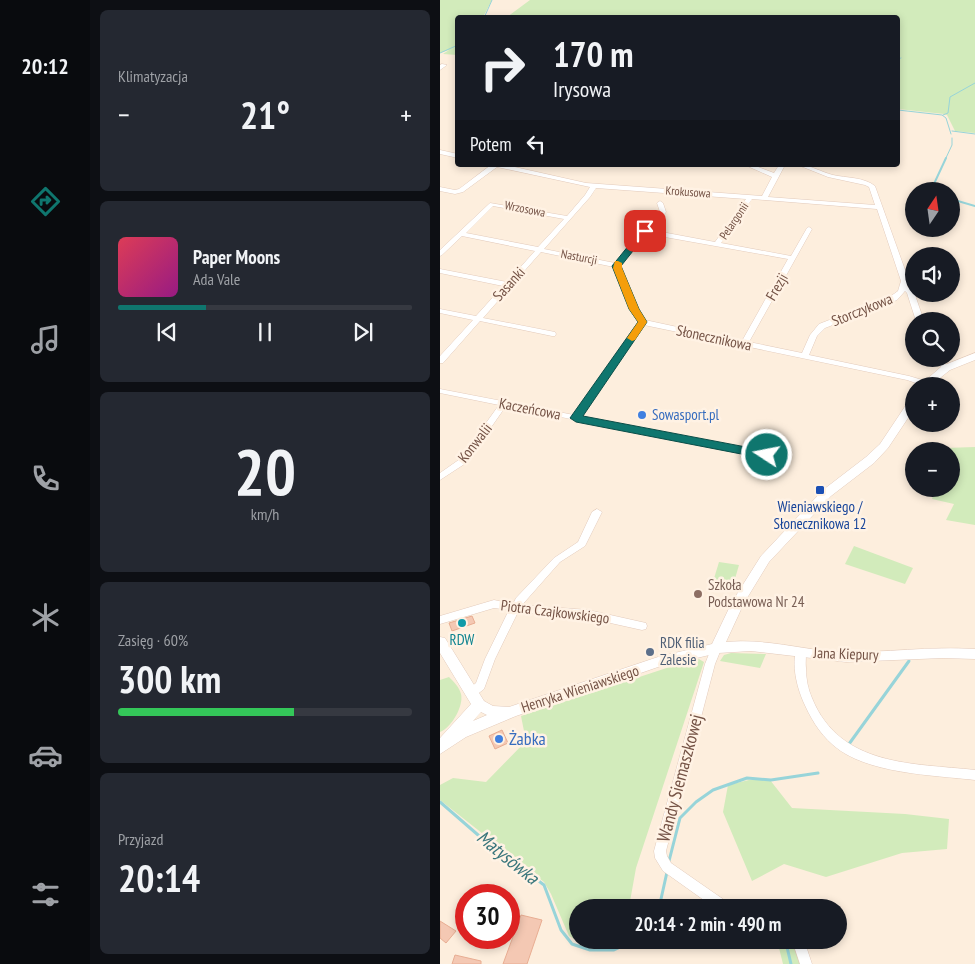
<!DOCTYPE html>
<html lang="pl">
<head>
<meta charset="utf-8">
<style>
  :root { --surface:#171b24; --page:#242831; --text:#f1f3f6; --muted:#9ea1a6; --line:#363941; --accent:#0f766e }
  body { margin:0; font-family:"PT Sans Narrow",sans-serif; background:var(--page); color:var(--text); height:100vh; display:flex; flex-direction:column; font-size:19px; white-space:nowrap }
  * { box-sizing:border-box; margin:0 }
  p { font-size:16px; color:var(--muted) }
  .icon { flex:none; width:28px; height:28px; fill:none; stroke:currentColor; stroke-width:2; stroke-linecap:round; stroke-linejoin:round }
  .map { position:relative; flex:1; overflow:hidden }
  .drawer { display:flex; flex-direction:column; gap:10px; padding:10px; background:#0d0f14; width:350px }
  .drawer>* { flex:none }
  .hud { position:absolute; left:15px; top:15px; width:445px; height:152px; border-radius:5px; box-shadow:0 2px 8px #0003; background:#171b24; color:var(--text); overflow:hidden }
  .needle { width:32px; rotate:13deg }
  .controls { position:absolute; left:465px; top:182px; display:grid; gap:10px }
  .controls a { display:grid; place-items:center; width:55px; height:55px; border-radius:50%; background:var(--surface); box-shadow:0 2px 8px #0003; font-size:25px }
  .speed { position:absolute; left:15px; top:884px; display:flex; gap:10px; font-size:25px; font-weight:700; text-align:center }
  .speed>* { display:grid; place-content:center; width:65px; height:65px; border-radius:50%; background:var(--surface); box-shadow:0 2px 8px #0003; line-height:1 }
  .speed .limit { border:8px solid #d22; background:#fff; color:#111 }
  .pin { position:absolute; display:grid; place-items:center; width:42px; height:42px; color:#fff; margin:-21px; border-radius:10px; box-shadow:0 2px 8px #0006 }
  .me { position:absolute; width:55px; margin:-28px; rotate:281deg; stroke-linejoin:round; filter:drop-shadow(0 0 4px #0008) }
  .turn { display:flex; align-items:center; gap:18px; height:105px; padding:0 15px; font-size:22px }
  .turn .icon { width:65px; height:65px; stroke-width:2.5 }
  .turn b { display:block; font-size:35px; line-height:42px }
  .then { display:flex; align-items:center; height:48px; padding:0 15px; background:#0003; gap:10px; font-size:19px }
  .big { font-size:38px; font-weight:700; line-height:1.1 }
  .drawer .card { flex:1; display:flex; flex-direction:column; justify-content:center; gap:8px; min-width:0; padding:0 18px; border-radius:8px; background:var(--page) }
  .drawer .dial { align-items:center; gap:0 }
  .dial b { font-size:65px; line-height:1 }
  .song { display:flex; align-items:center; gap:15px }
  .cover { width:60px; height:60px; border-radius:8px; background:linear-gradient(135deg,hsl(350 70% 55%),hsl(310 70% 35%)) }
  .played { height:5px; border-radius:2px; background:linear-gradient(90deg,var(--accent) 30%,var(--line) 30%) }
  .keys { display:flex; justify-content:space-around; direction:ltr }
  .heat { display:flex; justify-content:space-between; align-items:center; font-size:28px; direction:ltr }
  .charge { height:8px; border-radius:4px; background:linear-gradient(90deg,#34c759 60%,var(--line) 0) }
  .trip { position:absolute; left:129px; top:899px; width:278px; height:50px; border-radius:25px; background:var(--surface); box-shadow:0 2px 8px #0003; font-weight:700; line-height:50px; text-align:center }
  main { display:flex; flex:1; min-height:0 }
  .menu { display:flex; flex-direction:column; width:90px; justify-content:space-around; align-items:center; background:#090b0e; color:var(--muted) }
  .menu .icon { width:35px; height:35px }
  .menu .selected { color:var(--accent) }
  .menu b { font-size:22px; color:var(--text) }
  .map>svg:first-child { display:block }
</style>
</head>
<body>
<main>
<nav class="menu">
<b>20:12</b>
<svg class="icon selected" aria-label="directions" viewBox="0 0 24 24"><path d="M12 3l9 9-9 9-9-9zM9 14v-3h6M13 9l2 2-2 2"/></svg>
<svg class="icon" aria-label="music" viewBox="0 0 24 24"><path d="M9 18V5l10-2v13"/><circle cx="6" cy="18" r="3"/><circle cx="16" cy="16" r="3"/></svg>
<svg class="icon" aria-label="phone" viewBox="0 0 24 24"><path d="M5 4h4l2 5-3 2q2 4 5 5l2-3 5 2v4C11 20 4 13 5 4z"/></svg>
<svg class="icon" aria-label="climate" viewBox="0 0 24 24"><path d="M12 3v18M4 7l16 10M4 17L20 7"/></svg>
<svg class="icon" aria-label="car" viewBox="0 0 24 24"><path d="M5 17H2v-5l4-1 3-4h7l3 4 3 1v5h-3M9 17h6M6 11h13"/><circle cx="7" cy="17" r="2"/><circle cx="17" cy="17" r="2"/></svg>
<svg class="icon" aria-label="filters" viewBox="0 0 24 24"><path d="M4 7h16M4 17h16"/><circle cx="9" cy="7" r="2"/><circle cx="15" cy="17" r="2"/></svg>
</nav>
<section class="drawer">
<div class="card"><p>Klimatyzacja</p>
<div class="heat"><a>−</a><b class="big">21°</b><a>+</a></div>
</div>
<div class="card">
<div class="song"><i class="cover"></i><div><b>Paper Moons</b><p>Ada Vale</p></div></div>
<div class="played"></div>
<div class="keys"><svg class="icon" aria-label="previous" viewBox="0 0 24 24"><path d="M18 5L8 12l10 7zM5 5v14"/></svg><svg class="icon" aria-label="pause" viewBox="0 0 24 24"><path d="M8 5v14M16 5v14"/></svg><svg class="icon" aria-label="next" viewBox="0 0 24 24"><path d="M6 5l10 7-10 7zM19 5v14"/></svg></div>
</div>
<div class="card dial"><b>20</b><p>km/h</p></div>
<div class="card"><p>Zasięg · 60%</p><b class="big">300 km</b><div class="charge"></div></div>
<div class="card"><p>Przyjazd</p><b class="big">20:14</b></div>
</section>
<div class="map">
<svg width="535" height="964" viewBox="0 0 535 964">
  <rect width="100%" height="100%" fill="#fdeedd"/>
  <g fill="#d2ebbb">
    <path d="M0 0H52L43 17 18 18 17 55 3 54 9 50 0 53Z"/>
    <path d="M90 0H535V133L515 131 507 115 504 114 458 109V18L67 17Z"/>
    <path d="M535 447V525L506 520 514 504 492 499 495 489H511V451H504L505 448Z"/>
    <path d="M414 546 473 568 465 584 405 564Z"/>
    <path d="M279 562 299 565 292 589 272 585Z"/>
    <path d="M291 653 326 654 320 668 280 661 284 655Z"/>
    <path d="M257 658 264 662 196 868 189 907 138 908V940H180L162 946 138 941 129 936 111 894 104 882 0 800V785L13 778 46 782 86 741 81 716Z"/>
    <path d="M9 677C14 682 19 687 21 694 24 706 11 728 0 732V680Z"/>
    <path d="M309 780H330L352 808 465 814 509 819 507 849 462 853 386 877 344 864 312 881 283 812 288 785Z"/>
    <path d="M279 940H352L362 964H343L339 948 331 943 311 946Z"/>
  </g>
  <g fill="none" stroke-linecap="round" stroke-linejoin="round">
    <g stroke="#97d4d9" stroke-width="1">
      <path d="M44 18 52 0"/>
      <path d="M0 53 18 45"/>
      <path d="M458 59 461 58"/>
      <path d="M458 110 502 115 506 118 511 134"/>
      <path d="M503 115 508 113 510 97 535 83"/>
      <path d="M512 131 535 134"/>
      <path d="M505 160 512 145V138"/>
    </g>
    <g stroke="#97d4d9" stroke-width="2">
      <path d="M493 186 506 158"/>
      <path d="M492 188 493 191"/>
      <path d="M511 199 535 206"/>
    </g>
    <g stroke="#97d4d9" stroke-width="3">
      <path d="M409 744 469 661"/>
      <path d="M0 802 45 841 104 885 121 930 132 944 150 950H174L195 940"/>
      <path d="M229 861 240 818 256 802 273 790 307 778 331 780 378 773"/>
      <path d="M219 908 227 872"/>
      <path d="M342 940 347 947 351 964"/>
    </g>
  </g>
  <g fill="#f4c8b3" stroke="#e8ad92">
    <path d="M32 616 35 623 12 631 9 623Z"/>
    <path d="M62 730 68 743 55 749 49 736Z"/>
    <path d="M81 915 102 920 87 964H63Z"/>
    <path d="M0 921 16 931 6 943 0 938Z"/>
    <path d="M15 955 41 961V964H12Z"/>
  </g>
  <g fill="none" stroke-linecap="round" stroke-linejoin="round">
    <g stroke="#e3cbbc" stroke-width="1">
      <g id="minor">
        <path d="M2 64 7 65 0 70V65Z"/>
        <path d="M0 150 18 154V158L0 154Z"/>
        <path d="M51 165H66L146 183 322 196 332 177 305 165H313L334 173 339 165H345L328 197 435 205 429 187 425 185 388 177 358 165C371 165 381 172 393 175 406 178 424 177 435 186L469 281 467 286 474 292 484 321H476L467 293 465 291 457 300 385 328 377 336 369 355 469 376 489 382 490 384 485 386 467 380 204 325 141 416 327 452 331 455 330 457 327 458 66 406 26 463 0 480V473L20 459 59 405 0 393V389L134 415 198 322 190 309 174 267 101 252 43 318 115 332 116 334 115 336H112L40 321 3 363H0V356L33 320 0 313V309L36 316 63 286 0 273V269L67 282 95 251 22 236 2 255 0 256V250L50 203 127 216 145 195 150 187 57 167 23 192 15 194 0 191V187L15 190 19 189ZM156 188 306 199 275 242 211 230 226 212 223 203 220 201 217 203 220 212 203 230 175 263 104 249 150 197ZM312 199 437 209 461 281 458 291 451 296 379 324 370 335 362 353 309 342 372 229 369 227 367 228 351 256 281 243ZM53 206 124 219 98 247 26 233ZM208 234 348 259 302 341 205 320 198 309 181 265Z"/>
        <path d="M490 359H499L510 368 506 370Z"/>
        <path d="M157 509 162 512 145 546 120 562 82 605 148 610 206 623 207 626 206 629 202 630 148 618 78 612 55 659 44 689 35 696 31 697 27 696 26 693 27 690 36 683 45 659 69 610 54 608 0 624V616L54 600 73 604 76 598 114 558 138 542 152 512Z"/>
        <path d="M277 643 281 644 282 647 275 664 226 851 227 856 231 863 290 904 292 908H275L223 871 215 858 214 851 265 664 273 644Z"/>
        <path d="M361 648 365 649C367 655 365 662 366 668 366 679 368 689 372 698 400 767 473 763 535 770V780C493 775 426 774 393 745 379 733 370 717 363 701 357 687 351 664 357 649Z"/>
        <path d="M352 940H364L372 964H360Z"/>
      </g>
    </g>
    <g stroke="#e3cbbc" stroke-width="1">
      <g id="tertiary">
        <path d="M535 353V360L510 370 490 386H479L502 366Z"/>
        <path d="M474 398V409L448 448 434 463 391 496 329 562 304 603 286 642C325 638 362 650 400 652 445 653 490 646 535 649V659L503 658 406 662 311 651 278 653 218 667 76 716 26 737 0 754V738L31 704 0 653V637L5 638 44 701 53 706 69 707 218 657 272 644 292 602 321 556 383 490 426 457 440 444 470 399ZM41 712 47 715 33 721Z"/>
      </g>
    </g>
    <use href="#minor" fill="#fff" fill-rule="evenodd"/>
    <use href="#tertiary" fill="#fff" fill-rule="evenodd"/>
  </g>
  <path fill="#0f766e" stroke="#0a4d48" d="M205 228 209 231 181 266 199 309 207 322 143 416 327 451 332 455 331 458 327 459 136 422 130 418 198 322 189 309 172 266 202 229Z"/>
  <path fill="#f59e0b" d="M175 261H178L182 263V268L199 309 207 322 195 340 192 341 187 338 198 322 189 309 173 268Z"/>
  <g fill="#3f7fe0" stroke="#fff2e4" stroke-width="2">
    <circle cx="202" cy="415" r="5"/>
    <circle cx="59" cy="739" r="5"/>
  </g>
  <rect fill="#1a4fb4" stroke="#fff2e4" stroke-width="2" x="375" y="485" width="10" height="10" rx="2.5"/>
  <circle fill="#8d6e63" stroke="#fff2e4" stroke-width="2" cx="258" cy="594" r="5"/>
  <circle fill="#0f9aa8" stroke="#fff2e4" stroke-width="2" cx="22" cy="623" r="5"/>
  <circle fill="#5c6f8a" stroke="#fff2e4" stroke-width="2" cx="210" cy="652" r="5"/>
  <g text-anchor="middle" stroke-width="5" stroke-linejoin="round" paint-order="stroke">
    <g font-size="12" fill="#745245" stroke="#fff2e4">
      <text transform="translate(248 192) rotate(4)" y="4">Krokusowa</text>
      <text transform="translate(85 209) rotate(11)" y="4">Wrzosowa</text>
      <text transform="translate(294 221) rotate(-56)" y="4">Pelargonii</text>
      <text transform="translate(139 257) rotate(11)" y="4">Nasturcji</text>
    </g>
    <g font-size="15" fill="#745245" stroke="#fff2e4">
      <text transform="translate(69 284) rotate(-48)" y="5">Sasanki</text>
      <text transform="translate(337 287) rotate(-60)" y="5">Frezji</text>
      <text transform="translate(422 310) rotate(-22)" y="5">Storczykowa</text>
      <text transform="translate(274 338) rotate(12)" y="5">Słonecznikowa</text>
      <text transform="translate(90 409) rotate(11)" y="5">Kaczeńcowa</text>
      <text transform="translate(35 443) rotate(-52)" y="5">Konwalii</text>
      <text transform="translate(115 612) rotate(7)" y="5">Piotra Czajkowskiego</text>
      <text transform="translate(406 654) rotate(2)" y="5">Jana Kiepury</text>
      <text transform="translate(140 689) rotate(-18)" y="5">Henryka Wieniawskiego</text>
    </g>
    <g font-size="15" fill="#366cbe" stroke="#fff2e4" text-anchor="start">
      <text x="212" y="420">Sowasport.pl</text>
    </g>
    <g font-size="15" fill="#164399" stroke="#fff2e4">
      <text x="380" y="512">Wieniawskiego /<tspan x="380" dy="17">Słonecznikowa 12</tspan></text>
    </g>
    <g font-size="15" fill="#785e54" stroke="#fff2e4" text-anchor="start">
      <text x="268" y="590">Szkoła<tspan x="268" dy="17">Podstawowa Nr 24</tspan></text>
    </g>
    <g font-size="15" fill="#0d838f" stroke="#fff2e4">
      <text x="22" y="645">RDW</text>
    </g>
    <g font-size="15" fill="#4e5e75" stroke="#fff2e4" text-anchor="start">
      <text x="220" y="648">RDK filia<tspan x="220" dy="17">Zalesie</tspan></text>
    </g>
    <g font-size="18" fill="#366cbe" stroke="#fff2e4" text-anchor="start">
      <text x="69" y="745">Żabka</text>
    </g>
    <g font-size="18" fill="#745245" stroke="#fff2e4">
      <text transform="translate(240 778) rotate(-75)" y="6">Wandy Siemaszkowej</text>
    </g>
    <g font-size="19" font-style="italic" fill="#38757b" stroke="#fff2e4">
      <text transform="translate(68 857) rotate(39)" y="7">Matysówka</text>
    </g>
  </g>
</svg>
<div class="controls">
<a><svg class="needle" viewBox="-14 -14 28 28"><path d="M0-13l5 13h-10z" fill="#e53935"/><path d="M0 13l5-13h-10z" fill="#9ea1a6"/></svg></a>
<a><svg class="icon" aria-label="sound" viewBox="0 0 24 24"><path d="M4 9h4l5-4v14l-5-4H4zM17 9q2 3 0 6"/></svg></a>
<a><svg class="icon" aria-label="search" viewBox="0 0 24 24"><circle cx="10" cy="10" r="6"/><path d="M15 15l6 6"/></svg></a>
<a>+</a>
<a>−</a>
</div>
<div class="speed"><div class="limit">30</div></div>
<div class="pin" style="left:205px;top:231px;background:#d93025"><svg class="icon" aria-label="arrive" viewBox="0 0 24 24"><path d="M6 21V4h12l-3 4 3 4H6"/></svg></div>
<svg class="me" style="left:327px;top:455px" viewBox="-20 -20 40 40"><circle r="17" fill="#0f766e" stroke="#fff" stroke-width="3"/><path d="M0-11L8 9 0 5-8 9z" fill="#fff"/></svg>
<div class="trip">20:14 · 2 min · 490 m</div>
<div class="hud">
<div class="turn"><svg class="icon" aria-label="right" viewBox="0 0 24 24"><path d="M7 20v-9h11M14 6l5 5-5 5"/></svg><div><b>170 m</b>Irysowa</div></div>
<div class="then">Potem<svg class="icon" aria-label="left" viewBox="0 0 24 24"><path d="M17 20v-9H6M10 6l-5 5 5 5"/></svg></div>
</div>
</div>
</main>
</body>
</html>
